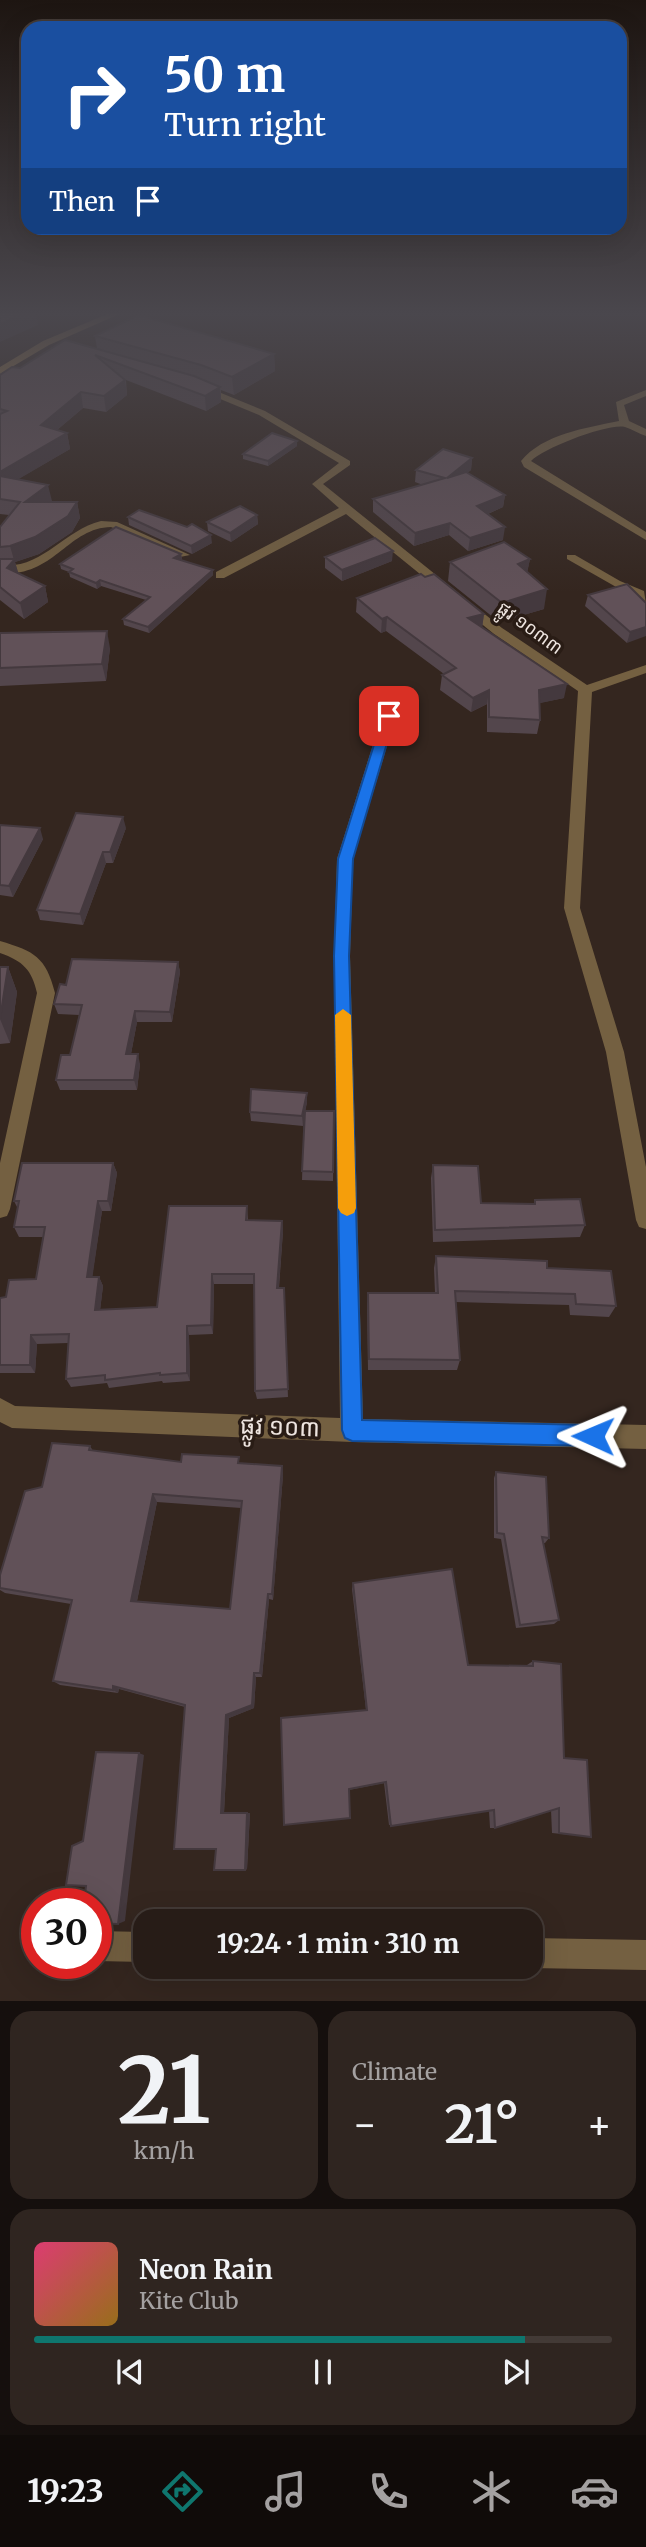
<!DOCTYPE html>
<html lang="en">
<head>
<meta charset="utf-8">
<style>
  :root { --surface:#271c17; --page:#2f2520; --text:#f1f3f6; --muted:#a4a1a1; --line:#433a36; --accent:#0f766e }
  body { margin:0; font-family:Merriweather,"Noto Sans Khmer",serif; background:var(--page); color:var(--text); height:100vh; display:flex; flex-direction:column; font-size:26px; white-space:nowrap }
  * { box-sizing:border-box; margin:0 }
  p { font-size:23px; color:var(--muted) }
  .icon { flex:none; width:38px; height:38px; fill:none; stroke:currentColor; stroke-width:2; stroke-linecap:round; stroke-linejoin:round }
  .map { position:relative; height:2001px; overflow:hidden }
  .details { display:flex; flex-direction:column; gap:10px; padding:10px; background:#150f0d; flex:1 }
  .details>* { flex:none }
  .guide { position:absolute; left:21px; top:21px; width:606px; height:214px; border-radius:21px; box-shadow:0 7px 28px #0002,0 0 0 2px var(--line); background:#1a4fa0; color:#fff; overflow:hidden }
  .speed { position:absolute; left:21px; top:1888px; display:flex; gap:14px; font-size:35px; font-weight:700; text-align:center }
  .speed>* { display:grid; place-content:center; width:91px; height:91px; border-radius:50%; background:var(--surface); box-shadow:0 7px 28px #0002,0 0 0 2px var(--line); line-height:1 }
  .speed .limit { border:10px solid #d22; background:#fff; color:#111 }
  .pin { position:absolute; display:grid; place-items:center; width:60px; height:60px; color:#fff; margin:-30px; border-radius:14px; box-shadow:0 4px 10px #0006 }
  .me { position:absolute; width:77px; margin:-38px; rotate:271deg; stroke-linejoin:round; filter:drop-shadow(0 0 5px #0008) }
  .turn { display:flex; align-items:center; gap:24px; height:147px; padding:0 28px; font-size:32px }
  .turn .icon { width:91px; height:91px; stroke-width:2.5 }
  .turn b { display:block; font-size:49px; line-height:60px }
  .then { display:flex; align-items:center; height:66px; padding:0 28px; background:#0003; gap:14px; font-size:26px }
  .big { font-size:52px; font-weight:700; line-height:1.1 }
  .details .card { flex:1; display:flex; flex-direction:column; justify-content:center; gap:10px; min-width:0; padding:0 24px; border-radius:21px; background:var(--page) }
  .details .dial { align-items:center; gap:0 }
  .dial b { font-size:91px; line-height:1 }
  .song { display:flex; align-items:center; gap:21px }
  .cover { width:84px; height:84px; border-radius:10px; background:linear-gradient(135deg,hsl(340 70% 55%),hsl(40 70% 35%)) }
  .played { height:7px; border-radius:4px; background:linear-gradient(90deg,var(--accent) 85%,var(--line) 85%) }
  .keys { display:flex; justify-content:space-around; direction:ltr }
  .heat { display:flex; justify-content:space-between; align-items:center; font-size:38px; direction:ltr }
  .details .tiles { flex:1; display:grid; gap:10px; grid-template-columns:1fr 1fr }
  .card:last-child { grid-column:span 2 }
  .trip { position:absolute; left:133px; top:1909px; width:410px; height:70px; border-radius:21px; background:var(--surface); box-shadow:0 7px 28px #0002,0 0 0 2px var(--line); font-weight:700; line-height:70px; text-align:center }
  .menu { display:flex; height:112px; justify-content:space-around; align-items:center; background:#100b09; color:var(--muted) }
  .menu .icon { width:49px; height:49px }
  .menu .active { color:var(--accent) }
  .menu b { font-size:32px; color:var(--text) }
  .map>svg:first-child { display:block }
</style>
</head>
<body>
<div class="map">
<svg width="646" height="2001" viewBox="0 0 646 2001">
  <rect width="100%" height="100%" fill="#34261f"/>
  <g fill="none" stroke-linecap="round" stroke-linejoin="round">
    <g fill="#746041" fill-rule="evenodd">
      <path d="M199 384 265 411 350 461V465L323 484 502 628 587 685 646 665V673L592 692 580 908 624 1052 646 1167V1229L639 1227 636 1220 606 1052 564 908 578 691 494 634 346 514 224 578H216V572L339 508 312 484 339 463 259 415 196 389V385Z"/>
      <path d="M646 390V396L624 405 629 421 646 429V436C639 434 632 429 625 427 608 423 544 448 531 461L646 532V540L524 467 521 461C543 434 586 428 619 421L616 402Z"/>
      <path d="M101 521 117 522 190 555 180 557 111 527C67 528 54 578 0 573V565C42 570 62 531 101 521Z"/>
      <path d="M567 555H575L620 581 644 591 646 604 567 559Z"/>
      <path d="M389 712 396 716 353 859 350 956 363 1419 646 1425V1449L352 1442 12 1428 0 1422V1398L15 1406 340 1418 334 956 337 859 382 716Z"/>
      <path d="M0 941C34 951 46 957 55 993L10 1209 7 1216 0 1218V1163L37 993C32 970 23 961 0 953Z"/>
      <path d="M96 1931 145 1932V1962L96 1961Z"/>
      <path d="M530 1938 646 1940V1970L530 1968 528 1967H530Z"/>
    </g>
    <path fill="#9e7e4b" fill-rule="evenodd" d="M112 312H124L49 345 0 374V367L43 341Z"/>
  </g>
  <g fill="#53464c" fill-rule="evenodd">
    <path d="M95 336 274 354 275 371 234 395 221 390V402L206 411 126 380 127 395 106 412 83 408 57 430 67 433 70 449 18 479 52 501 51 502H77L80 518 72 532 39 554 15 562 18 573 45 586 48 602 24 619 0 600V527L9 515 0 514V375L20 368 97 349Z"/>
    <path d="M297 446 268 466 243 459V454Z"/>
    <path d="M472 458 471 470 467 473 505 495 503 507 488 514 503 540 468 551 449 535 414 546 373 512V499L423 485 415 482 416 470Z"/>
    <path d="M257 515 258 524 231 542 208 531 207 522Z"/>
    <path d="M128 517 187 527 212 543 192 554 129 525Z"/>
    <path d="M181 554 182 559 181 560 213 570V575L149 633 124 625 123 619 146 600 101 586 97 589 70 577 69 572 61 569 60 564Z"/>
    <path d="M325 557 392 561 342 581 325 568Z"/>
    <path d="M530 559 527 572 544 609 499 622 448 581 450 562Z"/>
    <path d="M588 595 646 603 627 643 585 606Z"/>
    <path d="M357 598 484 614 482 628 564 698 539 703 540 720 537 734 487 732V704L471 712 440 690 442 675 444 674 386 631 381 633 356 612Z"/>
    <path d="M0 633 110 648 106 681 0 686Z"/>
    <path d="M0 825 43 839 13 897 0 895Z"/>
    <path d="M126 828 113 863H106L83 925 40 920 37 910Z"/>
    <path d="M178 962 180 972 172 1022H137L131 1054 140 1064 137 1090H60L56 1080 70 1055 79 1015 58 1014 54 1004 66 985Z"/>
    <path d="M0 967H8L17 992 10 1043 0 1044Z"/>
    <path d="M307 1102 305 1111H334L333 1181 302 1180 304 1116 303 1126 251 1121 250 1112Z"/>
    <path d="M113 1163 117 1173 111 1211H102L92 1277H99L103 1286 100 1310 157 1307 247 1206 248 1220 282 1221 283 1231 279 1288H284L288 1397 257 1399 255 1391 254 1284H214L213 1334 189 1335 190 1381 163 1383 162 1381 109 1388 107 1383 71 1387 66 1379 68 1343 37 1344 35 1373H0V1298L6 1297 36 1279 43 1237H19L14 1227 18 1209 14 1201Z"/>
    <path d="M433 1165 481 1203 534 1204 535 1200 585 1225 580 1237 433 1242 431 1178Z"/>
    <path d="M436 1256 547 1268 616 1306 609 1317 570 1315 569 1305 455 1302 460 1360 457 1370H368L367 1304 368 1293H435L434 1268Z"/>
    <path d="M90 1446 93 1451 181 1462 241 1463 282 1466 283 1475 273 1600 269 1599 262 1677H256L254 1708 229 1718 224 1813H250L247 1869 245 1870 216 1849 185 1707 119 1689 118 1693 60 1685 53 1681 71 1604 5 1593 0 1590V1575L42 1487ZM157 1502 241 1508 230 1609 137 1601Z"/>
    <path d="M496 1472 549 1538 545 1543H543L559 1620 554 1624 516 1628 501 1539 494 1538V1478Z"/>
    <path d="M353 1583 468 1665H527L533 1661 591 1837 552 1833 551 1810 495 1828H490L489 1811 389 1825 384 1783 349 1790 284 1825 366 1710 352 1589Z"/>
  </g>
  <g fill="#44393e">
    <path d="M26 312H36L38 325 0 342V324Z"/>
    <path d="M274 354 275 371 234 395 232 377Z"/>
    <path d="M125 380 127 395 106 412 104 396Z"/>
    <path d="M220 387 221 402 206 411 205 396Z"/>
    <path d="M81 392 83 408 44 441 41 425Z"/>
    <path d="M67 433 70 449 0 490V472Z"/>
    <path d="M297 441V446L268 466V461Z"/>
    <path d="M472 458 471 470 446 490 447 478Z"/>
    <path d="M48 485 52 501 29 518 25 502Z"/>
    <path d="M505 495 503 507 476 519 477 506Z"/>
    <path d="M77 502 80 518 72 532 39 554 15 562 19 575 7 568 14 560 10 546Z"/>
    <path d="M257 515 258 524 231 542 230 533Z"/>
    <path d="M450 523 449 535 414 546 415 533Z"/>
    <path d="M505 527 503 540 468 551 470 538Z"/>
    <path d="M211 535 212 543 192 554 191 546Z"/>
    <path d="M393 551 392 561 342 581V570Z"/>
    <path d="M181 554 182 559 175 563 174 558Z"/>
    <path d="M530 559 526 579 518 564Z"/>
    <path d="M213 570V575L149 633 148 627Z"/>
    <path d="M100 580 101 586 97 589 96 583Z"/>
    <path d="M45 586 48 602 24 619 20 603Z"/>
    <path d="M547 589 544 609 499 622 502 603Z"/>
    <path d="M484 614 482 628 468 618Z"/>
    <path d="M387 617 386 631 381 633 382 619Z"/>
    <path d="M646 627V636L627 643 630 632Z"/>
    <path d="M107 631 110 648 106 681 102 664Z"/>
    <path d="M567 684 564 698 536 704 539 690Z"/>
    <path d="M489 690 487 704 471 712 473 698Z"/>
    <path d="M123 817 126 828 113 863 110 852Z"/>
    <path d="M40 828 43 839 13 897 9 886Z"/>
    <path d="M103 852 106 863 83 925 80 914Z"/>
    <path d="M178 962 180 972 172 1022 170 1012Z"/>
    <path d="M8 967 17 992 10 1043 0 1019Z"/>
    <path d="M135 1011 137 1022 129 1064 126 1054Z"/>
    <path d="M138 1054 140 1064 137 1090 134 1080Z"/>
    <path d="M307 1093V1102L303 1126 302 1116Z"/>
    <path d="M113 1163 117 1173 111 1211 108 1201Z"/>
    <path d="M98 1201 102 1211 91 1287 87 1277Z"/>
    <path d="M282 1221 283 1231 278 1297 277 1288Z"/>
    <path d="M212 1274 214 1284 213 1334 211 1325Z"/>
    <path d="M99 1277 103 1286 99 1319 95 1310Z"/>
    <path d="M187 1326 189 1335 190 1381 187 1373Z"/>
    <path d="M31 1335 37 1344 35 1373 30 1365Z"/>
    <path d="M282 1466 283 1475 273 1600 272 1594Z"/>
    <path d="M153 1494 157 1502 136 1606 131 1601Z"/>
    <path d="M268 1594 269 1599 262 1677 260 1673Z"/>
    <path d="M254 1673 256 1677 254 1708 229 1718 224 1813H221L226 1715Z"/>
    <path d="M113 1686 119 1689 118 1693 113 1690Z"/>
    <path d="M139 1753 144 1755 125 1921 118 1924Z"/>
    <path d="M247 1813H250L247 1869 245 1870Z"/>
  </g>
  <g fill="#615158" stroke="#44393e" stroke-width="2" fill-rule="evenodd">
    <path d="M0 312H26L0 324Z"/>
    <path d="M139 315 274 354 232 377 201 365 95 336Z"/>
    <path d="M65 340 194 376 220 387 205 396 95 355 125 380 104 396 81 392 41 425 67 433 0 472V414L7 411 0 409V375L12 367 20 368Z"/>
    <path d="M272 433 297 441 268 461 243 454Z"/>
    <path d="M443 449 472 458 447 478 466 472 505 495 477 506 505 527 470 538 450 523 415 533 373 499 445 478 416 470Z"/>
    <path d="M0 476 48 485 25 502H77L68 516 35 537 10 546 0 547V527L20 502 0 499Z"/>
    <path d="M240 506 257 515 230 533 207 522Z"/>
    <path d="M139 510 187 527 192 524 211 535 191 546 128 517Z"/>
    <path d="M116 527 181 554 174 558 213 570 148 627 123 619 150 597 100 580 96 583 69 572 73 569 60 564Z"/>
    <path d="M375 538 393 551 342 570 325 557Z"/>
    <path d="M504 542 530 559 518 564 547 589 502 603 450 562Z"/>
    <path d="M0 559H15L7 568 45 586 20 603 0 587Z"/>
    <path d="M421 574 425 577 434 574 484 614 468 618 567 684 539 690 540 720 489 717V690L473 698 442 675 456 668 387 617 382 619 357 598Z"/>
    <path d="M627 584 646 603V627L630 632 588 595Z"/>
    <path d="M107 631 102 664 0 668V633Z"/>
    <path d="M76 813 123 817 110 852H103L80 914 37 910Z"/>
    <path d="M0 825 40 828 9 886 0 885Z"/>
    <path d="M72 959 178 962 170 1012 135 1011 126 1054H138L134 1080H56L61 1055H70L82 1005 54 1004 60 984 66 985Z"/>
    <path d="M0 967H8L0 1019Z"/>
    <path d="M251 1089 307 1093 302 1116 250 1112Z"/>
    <path d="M305 1111H334L333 1172 302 1171Z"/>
    <path d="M22 1163H113L108 1201H98L87 1277H99L95 1310 157 1307 169 1206H247L246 1220 282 1221 277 1288H284L288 1389 255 1391 254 1274H212L211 1325 187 1326V1373L160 1375V1373L105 1380V1375L66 1379 69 1334 31 1335 30 1365H0V1298L6 1297 9 1280 36 1279 45 1227H14L19 1201H14Z"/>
    <path d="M433 1165 478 1166 481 1203 535 1204V1200L580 1199 585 1225 435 1230Z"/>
    <path d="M436 1256 547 1261V1268L611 1271 616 1306 576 1304 575 1294 455 1291 460 1360 369 1359 368 1293H438Z"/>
    <path d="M52 1443 90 1446 89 1450 181 1462 182 1454 239 1457 238 1463 282 1466 272 1594H268L260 1673H254L252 1705 226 1715 221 1813H247L245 1870H214L216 1849H174L185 1705 113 1686V1690L53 1681 72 1600 0 1588V1575L25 1491 42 1487ZM153 1494 242 1501 230 1609 131 1601Z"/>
    <path d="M496 1472 546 1477 549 1538 542 1537 559 1620 520 1625 504 1534 497 1533Z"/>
    <path d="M452 1569 468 1665 533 1666V1661L561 1664 564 1758 587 1760 591 1837 559 1833V1808L495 1828 494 1810 391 1826 386 1782 349 1789 350 1818 284 1825 281 1718 367 1710 353 1583Z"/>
    <path d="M96 1752 139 1753 118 1924 96 1923V1904H84L86 1886 66 1885 72 1846 83 1841Z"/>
  </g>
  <linearGradient id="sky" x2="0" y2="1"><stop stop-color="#1d1511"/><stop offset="0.53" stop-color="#4a474d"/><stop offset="1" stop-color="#4a474d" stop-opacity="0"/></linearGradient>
  <rect width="646" height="592" fill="url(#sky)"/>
  <path fill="#1a73e8" stroke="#114b97" stroke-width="2" d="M389 712 395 716 353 859 349 956 362 1420 593 1425 600 1428 603 1436 600 1443 593 1446 352 1441 345 1438 342 1430 334 956 338 859 383 716Z"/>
  <path fill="#f59e0b" d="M343 1009 351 1015 356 1208 354 1213 347 1216 341 1213 338 1208 335 1015Z"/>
  <g text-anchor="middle" stroke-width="7" stroke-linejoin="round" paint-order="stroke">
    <g font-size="18" fill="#eee5e0" stroke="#291c15">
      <text transform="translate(530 628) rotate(36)" y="6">ផ្លូវ ១០៣៣</text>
    </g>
    <g font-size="24" fill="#eee5e0" stroke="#291c15">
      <text transform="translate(280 1427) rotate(2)" y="8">ផ្លូវ ១០៣</text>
    </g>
  </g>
</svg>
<div class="speed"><div class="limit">30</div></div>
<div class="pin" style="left:389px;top:716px;background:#d93025"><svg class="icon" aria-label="arrive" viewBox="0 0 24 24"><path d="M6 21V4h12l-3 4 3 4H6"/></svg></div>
<svg class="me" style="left:593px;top:1436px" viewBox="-20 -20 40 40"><path d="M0-17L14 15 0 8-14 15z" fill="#1a73e8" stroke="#fff" stroke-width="4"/></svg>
<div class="trip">19:24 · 1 min · 310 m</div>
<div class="guide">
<div class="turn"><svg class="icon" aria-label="right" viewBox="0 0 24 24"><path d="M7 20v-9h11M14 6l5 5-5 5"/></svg><div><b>50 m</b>Turn right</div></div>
<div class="then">Then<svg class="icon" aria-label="arrive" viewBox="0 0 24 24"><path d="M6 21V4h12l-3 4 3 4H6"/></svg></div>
</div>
</div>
<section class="details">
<div class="tiles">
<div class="card dial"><b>21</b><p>km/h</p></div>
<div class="card"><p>Climate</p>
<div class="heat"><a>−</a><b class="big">21°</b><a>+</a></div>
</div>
<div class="card">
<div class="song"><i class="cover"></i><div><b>Neon Rain</b><p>Kite Club</p></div></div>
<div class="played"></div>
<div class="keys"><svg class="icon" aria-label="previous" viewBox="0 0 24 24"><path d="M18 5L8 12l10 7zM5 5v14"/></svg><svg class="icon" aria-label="pause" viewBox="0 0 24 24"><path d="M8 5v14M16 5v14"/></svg><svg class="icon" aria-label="next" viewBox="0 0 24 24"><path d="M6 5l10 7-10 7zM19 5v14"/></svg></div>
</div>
</div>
</section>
<nav class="menu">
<b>19:23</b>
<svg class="icon active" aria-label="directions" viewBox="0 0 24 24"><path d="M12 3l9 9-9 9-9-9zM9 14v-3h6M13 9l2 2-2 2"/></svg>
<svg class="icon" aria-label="music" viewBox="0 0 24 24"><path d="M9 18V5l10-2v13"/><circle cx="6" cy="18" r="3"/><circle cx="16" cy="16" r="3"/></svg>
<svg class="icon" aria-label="phone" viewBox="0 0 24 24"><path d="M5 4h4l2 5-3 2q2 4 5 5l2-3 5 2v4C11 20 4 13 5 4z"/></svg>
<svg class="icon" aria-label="climate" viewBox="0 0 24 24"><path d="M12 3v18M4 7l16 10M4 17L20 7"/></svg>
<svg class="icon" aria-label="car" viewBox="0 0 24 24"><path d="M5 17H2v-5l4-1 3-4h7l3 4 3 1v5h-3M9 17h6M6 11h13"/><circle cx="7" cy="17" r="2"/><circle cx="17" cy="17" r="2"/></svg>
</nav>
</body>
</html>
